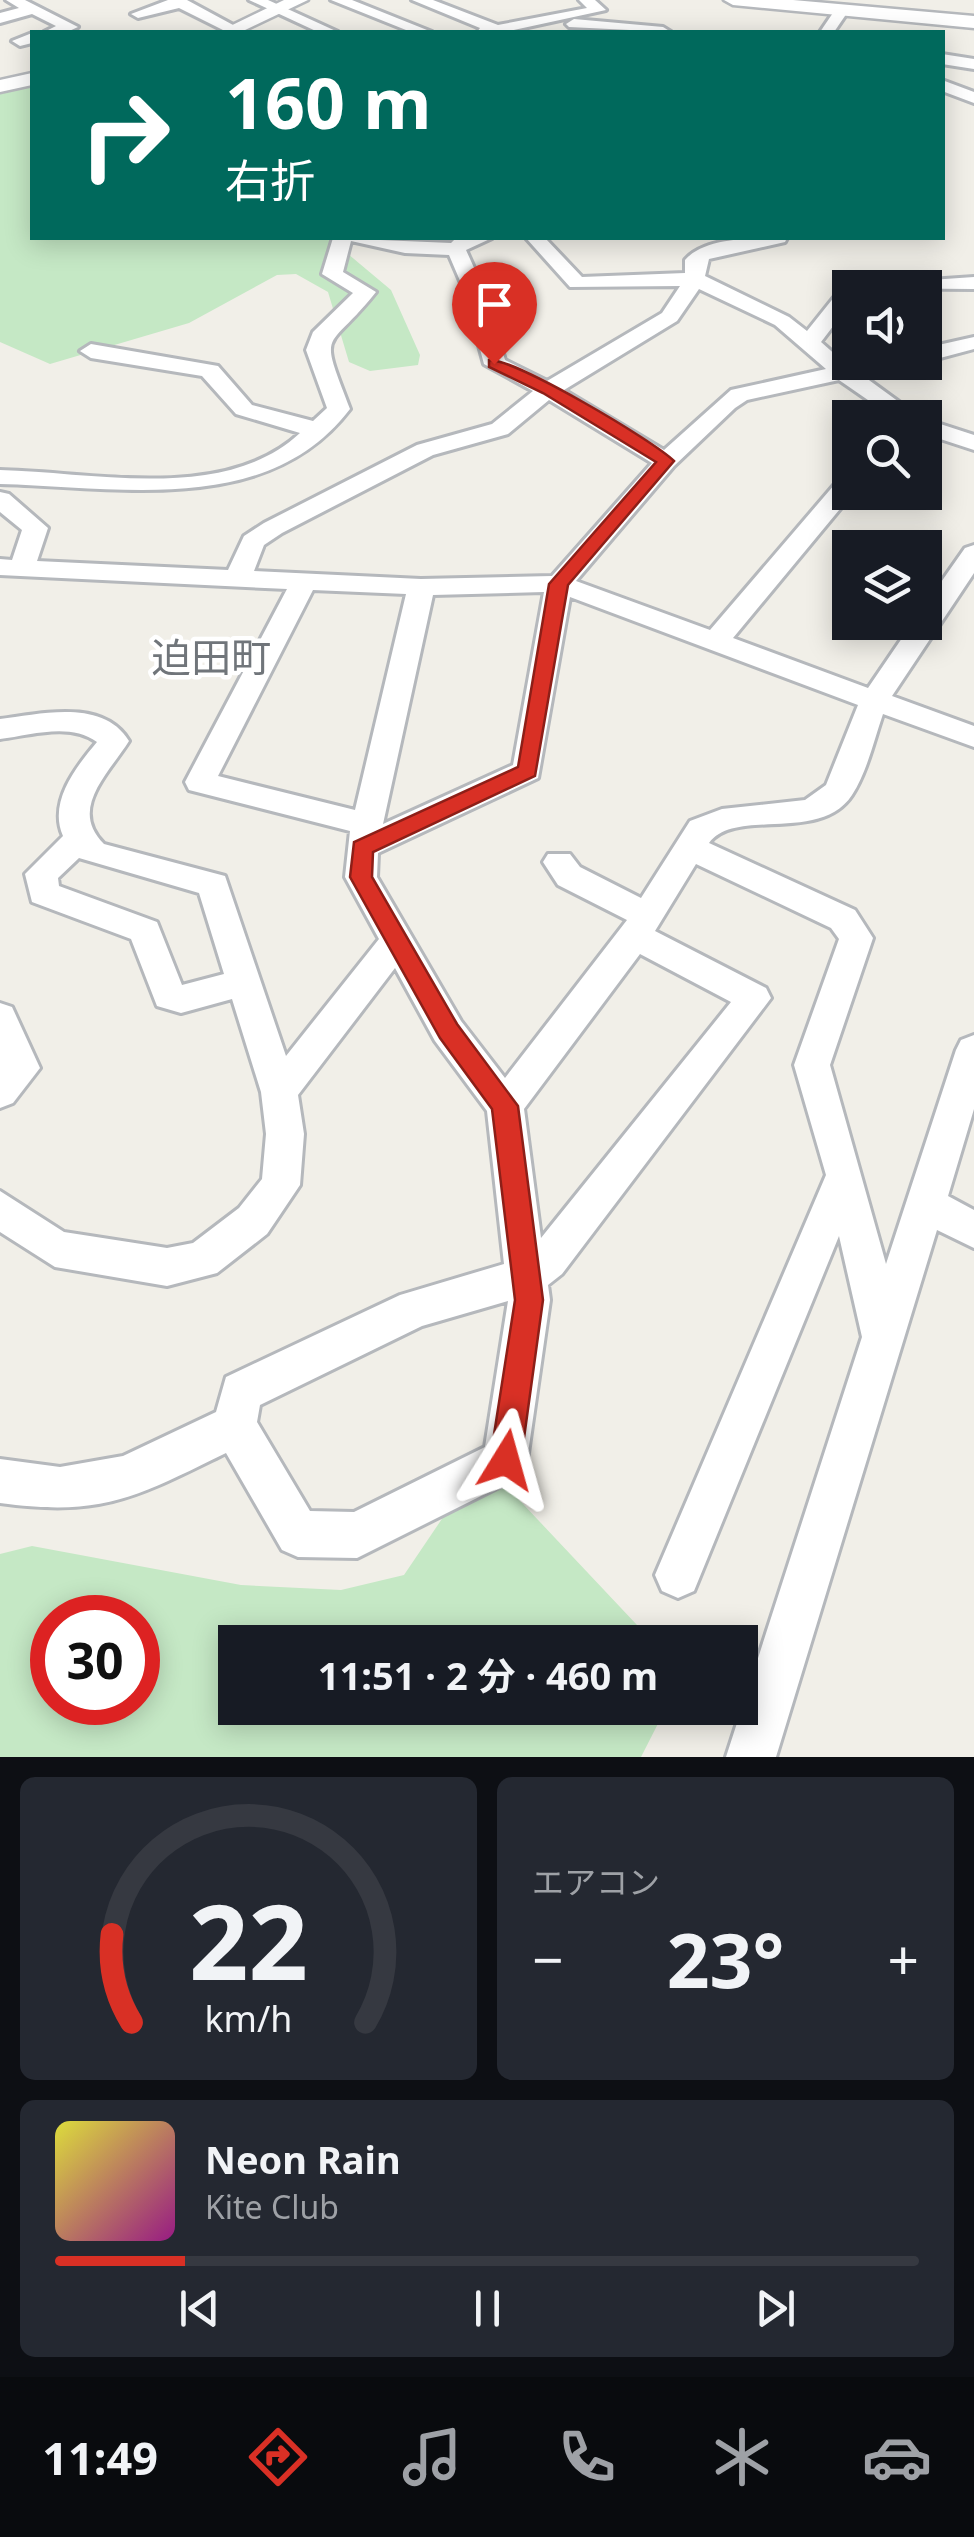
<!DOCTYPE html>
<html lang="ja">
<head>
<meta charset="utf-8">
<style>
  :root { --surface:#171b24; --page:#242831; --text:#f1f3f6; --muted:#9ea1a6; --line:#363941; --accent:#d93025 }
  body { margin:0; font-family:"Noto Sans","Noto Sans JP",sans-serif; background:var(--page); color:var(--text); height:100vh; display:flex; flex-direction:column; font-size:38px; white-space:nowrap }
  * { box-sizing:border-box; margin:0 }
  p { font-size:32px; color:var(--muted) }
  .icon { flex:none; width:55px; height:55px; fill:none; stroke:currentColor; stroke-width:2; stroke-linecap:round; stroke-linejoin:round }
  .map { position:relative; height:1757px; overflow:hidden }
  .details { display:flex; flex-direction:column; gap:20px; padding:20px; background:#0d0f14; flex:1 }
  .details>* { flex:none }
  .hud { position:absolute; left:30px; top:30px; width:915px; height:210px; border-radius:0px; box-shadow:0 5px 25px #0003; background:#00695c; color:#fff; overflow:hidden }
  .buttons { position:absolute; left:832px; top:270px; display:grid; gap:20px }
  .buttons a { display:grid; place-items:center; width:110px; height:110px; border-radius:0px; background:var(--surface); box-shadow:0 5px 25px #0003; font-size:50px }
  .speed { position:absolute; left:30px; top:1595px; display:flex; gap:20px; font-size:50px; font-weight:700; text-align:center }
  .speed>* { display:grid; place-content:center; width:130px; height:130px; border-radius:50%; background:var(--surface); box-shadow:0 5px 25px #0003; line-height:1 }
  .speed .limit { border:15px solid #d22; background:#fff; color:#111 }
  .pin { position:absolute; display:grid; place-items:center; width:85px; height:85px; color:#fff; margin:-102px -42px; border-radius:50% 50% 50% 0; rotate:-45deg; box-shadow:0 0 10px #0007 }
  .pin .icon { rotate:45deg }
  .me { position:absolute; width:110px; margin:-55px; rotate:8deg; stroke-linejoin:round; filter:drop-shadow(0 0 8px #0008) }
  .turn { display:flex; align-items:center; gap:35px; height:210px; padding:0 30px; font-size:45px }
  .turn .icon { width:130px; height:130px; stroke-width:2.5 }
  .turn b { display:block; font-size:70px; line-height:85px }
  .big { font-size:75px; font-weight:700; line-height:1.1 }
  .details .card { flex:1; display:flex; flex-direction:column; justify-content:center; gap:15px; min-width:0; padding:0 35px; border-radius:15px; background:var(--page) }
  .details .dial { align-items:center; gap:0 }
  .dial svg { height:260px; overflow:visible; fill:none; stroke:var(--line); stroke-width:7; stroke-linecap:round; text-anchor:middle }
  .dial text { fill:var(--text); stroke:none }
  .song { display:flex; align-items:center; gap:30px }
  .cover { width:120px; height:120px; border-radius:15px; background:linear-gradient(135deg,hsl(60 70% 55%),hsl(310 70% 35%)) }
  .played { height:10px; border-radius:5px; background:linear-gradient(90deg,var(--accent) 15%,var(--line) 15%) }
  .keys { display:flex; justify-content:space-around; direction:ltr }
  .heat { display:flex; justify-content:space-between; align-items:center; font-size:55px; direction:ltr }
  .details .tiles { flex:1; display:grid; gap:20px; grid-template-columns:1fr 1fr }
  .card:last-child { grid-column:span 2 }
  .trip { position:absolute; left:218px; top:1625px; width:540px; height:100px; border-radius:0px; background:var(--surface); box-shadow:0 5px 25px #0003; font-weight:700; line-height:100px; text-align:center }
  .tabs { display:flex; height:160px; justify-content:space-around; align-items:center; background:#090b0e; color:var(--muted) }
  .tabs .icon { width:70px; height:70px }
  .tabs .selected { color:var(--accent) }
  .tabs b { font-size:45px; color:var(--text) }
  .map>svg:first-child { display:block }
</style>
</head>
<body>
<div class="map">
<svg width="974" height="1757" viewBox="0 0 974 1757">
  <rect width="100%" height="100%" fill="#f1efe8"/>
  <g fill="#c5e8c5" fill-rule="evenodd">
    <path d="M32 85V238H329L391 290 420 355 418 365 370 371 349 362 328 292 296 274 277 275 189 323 50 364 0 342V92Z"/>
    <path d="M491 1470 653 1642H235V1708H666L641 1757H0V1554L32 1546 241 1585 341 1590 404 1575 454 1501ZM52 1618H138V1702H52Z"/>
  </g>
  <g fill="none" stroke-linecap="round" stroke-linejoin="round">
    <g stroke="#b5b8bc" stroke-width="6">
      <g id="minor">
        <path d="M6 0H25L78 27 67 32H44L56 26 32 14 0 23V13L19 8Z"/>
        <path d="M168 0H187L246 32H227L179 8 138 18 131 14Z"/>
        <path d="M249 0H268L338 32H318Z"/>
        <path d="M331 0H352L432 32H411Z"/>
        <path d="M412 0H433L498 25 587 8 579 0H595L606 10 505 32H477L480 28Z"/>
        <path d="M837 7 849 10 834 32H820Z"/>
        <path d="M574 19 663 27 671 32 569 27 566 24Z"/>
        <path d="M32 33V43L20 46 12 41Z"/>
        <path d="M942 54 974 59V69L942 64Z"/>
        <path d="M942 80 974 92V103L942 91Z"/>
        <path d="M333 238 451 243 456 238H492L466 250 484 290 505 360 547 381 662 313 680 286 570 287 526 238H545L582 277 685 273V260C706 236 758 238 787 238L785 242 709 259 705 276 789 317 807 331 843 286 974 277V289L850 288V304L821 342 847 365 901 362 862 375 921 418H894L839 380 747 400 735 408 674 466 576 581 710 630 841 477 850 475V492H854L733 638 868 688 913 622H925V605L965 548 974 545V573L892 696 974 726V747L883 714C874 740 867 772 852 795 820 844 735 807 709 843L855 910 873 938 830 1065 886 1264 956 1050 961 1040 974 1035V1109L948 1196 974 1210V1248L937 1230 776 1757H726L862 1337 839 1236 694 1591 678 1598 662 1591 655 1575 826 1175 794 1065 839 939 831 928 696 864 655 931 766 988 771 998 562 1274 548 1285 550 1300 527 1460 521 1476 357 1558 298 1557 282 1550 226 1453C136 1497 103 1517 0 1503V1459L60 1467 123 1456 216 1412 226 1377 400 1295 504 1264 487 1111 435 1041 395 968 298 1095 304 1134 300 1185 267 1234 217 1273 167 1286 55 1267 0 1232V1191L64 1232 167 1248 193 1243 239 1208 262 1179 266 1134 261 1092 232 999 181 1013 157 1006 131 939 32 902 25 874 63 836C48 802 76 767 97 742 70 722 31 735 0 739V719C41 714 103 698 129 741 109 773 68 809 104 844L225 876 286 1056 379 939 345 877 350 831 189 790 185 782 287 589 0 575V559L12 560 22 530 0 512V492L9 494 48 528 37 561 228 570 244 536 264 523 417 445 492 424 533 391 484 364 464 290 449 255 405 253 351 241 343 272 376 292C326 355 318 325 350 409 268 517 120 487 0 484V470C93 472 225 503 300 433L236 414 202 376 91 358 80 351 91 344 218 366 252 405 313 421 327 408 306 350 313 332 353 293 322 274ZM699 289 775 325 826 369 731 390 664 450 564 390 677 321ZM549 400 652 463 552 576 421 579 254 571 264 545 282 533 433 455 508 434ZM313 590 406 594 355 810 218 776ZM544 592 513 765 383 824 433 595ZM570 597 858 705 826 785 805 800 722 809 690 821 641 898 580 867 570 854H548L543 862 558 885 627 920 505 1078 461 1021 377 877 378 853 538 778ZM79 858 199 893 224 974 182 985 157 922 59 886 58 878ZM640 954 731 1002 541 1238 524 1109ZM508 1301 485 1447 354 1512 310 1511 257 1422 260 1405 422 1326Z"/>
        <path d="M974 337V349L925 362V348Z"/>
        <path d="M925 419 974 435V450L925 434Z"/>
        <path d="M0 1003 12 1007 40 1068 13 1103 0 1108Z"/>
      </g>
    </g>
    <g stroke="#b5b8bc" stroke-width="5">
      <g id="tertiary">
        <path d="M284 0H308L241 32H218Z"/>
        <path d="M724 0H793L974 16V28L733 5Z"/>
        <path d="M32 73V85L0 92V80Z"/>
      </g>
    </g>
    <use href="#minor" fill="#fff" fill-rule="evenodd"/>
    <use href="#tertiary" fill="#fff" fill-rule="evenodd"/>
  </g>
  <path fill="#d93025" stroke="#8d1f18" stroke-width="2.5" d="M489 360C514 358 654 441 674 461L568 585 535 776 373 852 372 877 457 1024 518 1106 543 1300 521 1460 516 1471 506 1476 495 1471 490 1460 515 1300 492 1109 440 1038 350 877 354 842 518 767 549 584 656 462 543 393 489 367Z"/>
  <g text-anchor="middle" stroke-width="9" stroke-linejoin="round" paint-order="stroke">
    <g font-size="40" fill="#70757a" stroke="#fff">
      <text x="211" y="672">迫田町</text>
    </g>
  </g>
</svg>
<div class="buttons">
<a><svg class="icon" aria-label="sound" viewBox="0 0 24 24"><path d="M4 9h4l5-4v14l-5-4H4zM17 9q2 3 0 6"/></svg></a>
<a><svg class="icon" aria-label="search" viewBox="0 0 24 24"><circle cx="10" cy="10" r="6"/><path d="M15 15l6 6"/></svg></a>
<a><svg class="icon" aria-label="layers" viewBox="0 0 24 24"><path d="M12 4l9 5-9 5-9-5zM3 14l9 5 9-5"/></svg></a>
</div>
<div class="speed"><div class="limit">30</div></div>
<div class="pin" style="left:494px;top:364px;background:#d93025"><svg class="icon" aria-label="arrive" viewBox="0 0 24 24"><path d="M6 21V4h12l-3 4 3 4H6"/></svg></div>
<svg class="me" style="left:506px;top:1460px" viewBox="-20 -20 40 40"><path d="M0-17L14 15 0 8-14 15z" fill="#d93025" stroke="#fff" stroke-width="4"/></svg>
<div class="trip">11:51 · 2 分 · 460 m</div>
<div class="hud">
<div class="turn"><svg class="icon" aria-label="right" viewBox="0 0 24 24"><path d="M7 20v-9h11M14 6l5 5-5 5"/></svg><div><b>160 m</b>右折</div></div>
</div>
</div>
<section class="details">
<div class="tiles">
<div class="card dial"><svg viewBox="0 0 100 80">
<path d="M14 69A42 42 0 1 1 86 69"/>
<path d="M14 69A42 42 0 0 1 8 42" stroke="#d93025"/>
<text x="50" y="56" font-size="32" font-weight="700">22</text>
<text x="50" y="72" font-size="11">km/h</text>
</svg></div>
<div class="card"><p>エアコン</p>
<div class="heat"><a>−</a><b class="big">23°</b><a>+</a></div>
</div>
<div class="card">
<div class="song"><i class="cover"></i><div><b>Neon Rain</b><p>Kite Club</p></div></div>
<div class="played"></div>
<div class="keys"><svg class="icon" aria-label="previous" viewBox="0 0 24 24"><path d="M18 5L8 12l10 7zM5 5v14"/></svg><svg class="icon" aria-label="pause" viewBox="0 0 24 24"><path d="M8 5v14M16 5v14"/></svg><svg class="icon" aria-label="next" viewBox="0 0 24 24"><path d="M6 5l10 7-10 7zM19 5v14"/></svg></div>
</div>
</div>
</section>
<nav class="tabs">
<b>11:49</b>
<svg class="icon selected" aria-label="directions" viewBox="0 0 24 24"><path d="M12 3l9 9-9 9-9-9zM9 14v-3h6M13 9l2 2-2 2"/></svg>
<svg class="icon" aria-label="music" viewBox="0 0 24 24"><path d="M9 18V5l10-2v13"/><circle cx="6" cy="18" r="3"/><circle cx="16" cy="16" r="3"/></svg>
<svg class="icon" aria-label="phone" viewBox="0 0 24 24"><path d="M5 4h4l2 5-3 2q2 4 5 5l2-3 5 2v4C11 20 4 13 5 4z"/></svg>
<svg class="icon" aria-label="climate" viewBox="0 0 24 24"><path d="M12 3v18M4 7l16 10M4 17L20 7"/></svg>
<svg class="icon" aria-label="car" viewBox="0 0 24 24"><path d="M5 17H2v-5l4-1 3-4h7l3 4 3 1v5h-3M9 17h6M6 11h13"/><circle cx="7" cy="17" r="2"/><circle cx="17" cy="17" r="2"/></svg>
</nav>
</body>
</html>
